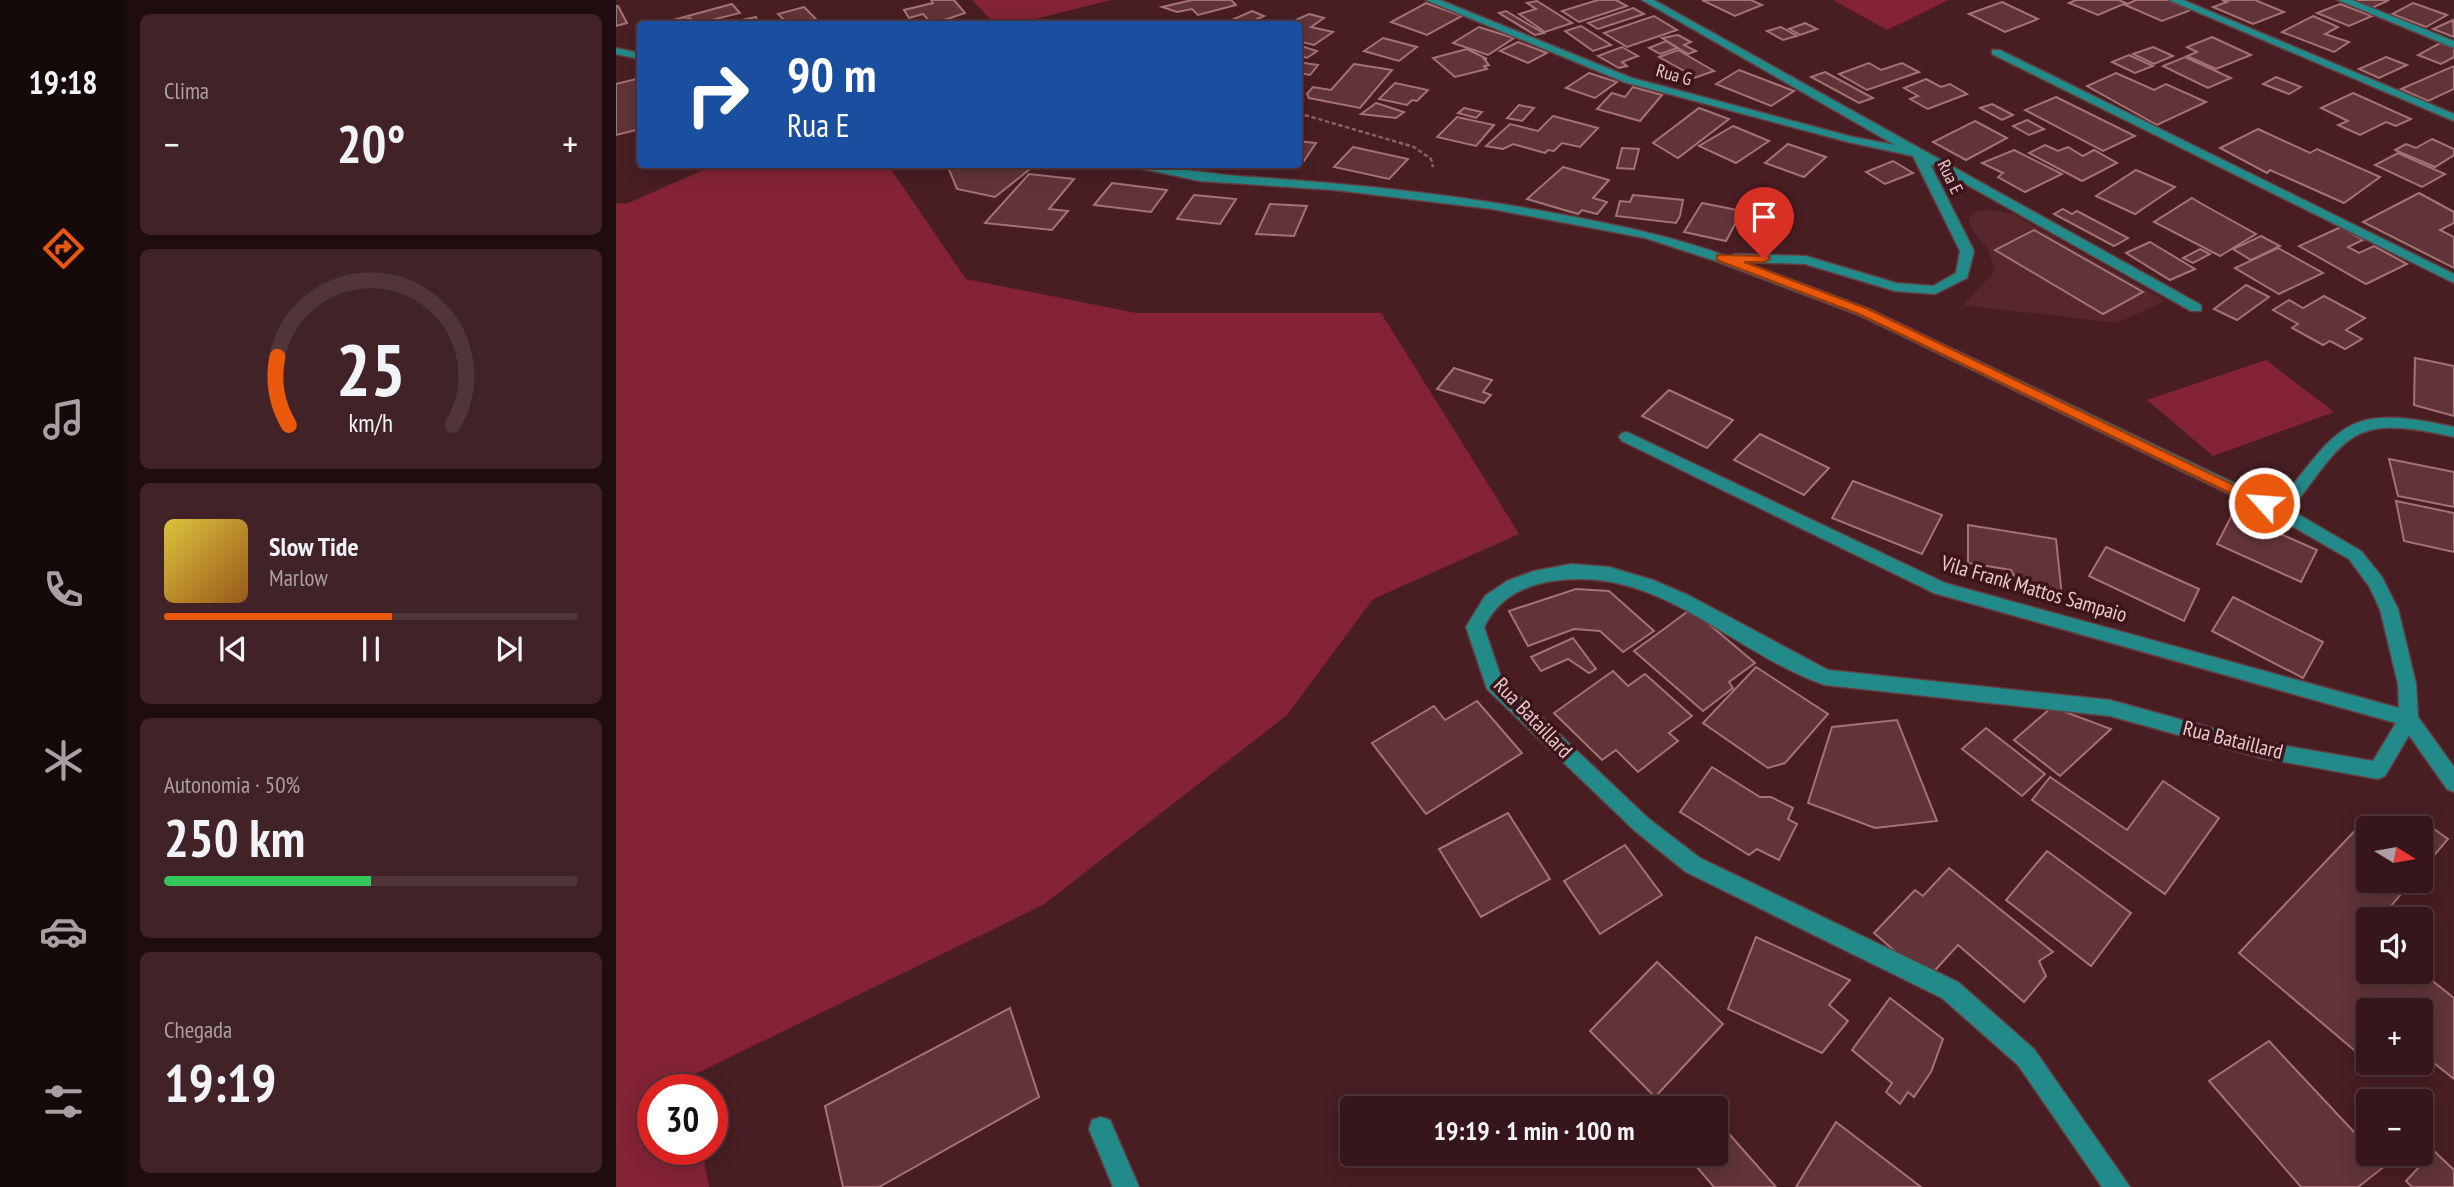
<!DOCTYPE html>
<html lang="pt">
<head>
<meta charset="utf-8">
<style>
  :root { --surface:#36161a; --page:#412327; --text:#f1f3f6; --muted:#aa9fa2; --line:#503539; --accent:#ea580c }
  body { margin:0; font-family:"PT Sans Narrow",sans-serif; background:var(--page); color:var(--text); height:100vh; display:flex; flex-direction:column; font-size:26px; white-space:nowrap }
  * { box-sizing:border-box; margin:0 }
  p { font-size:23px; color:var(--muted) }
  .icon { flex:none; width:38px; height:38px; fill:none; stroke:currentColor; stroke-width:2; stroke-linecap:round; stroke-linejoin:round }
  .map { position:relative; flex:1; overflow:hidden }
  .side { display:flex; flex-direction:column; gap:14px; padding:14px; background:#1e0c0e; width:490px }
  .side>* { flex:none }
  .top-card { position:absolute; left:21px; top:21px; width:665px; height:147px; border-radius:7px; box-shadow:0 4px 18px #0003,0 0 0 2px var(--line); background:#1a4fa0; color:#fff; overflow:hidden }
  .needle { width:46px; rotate:101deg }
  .controls { position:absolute; left:1740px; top:816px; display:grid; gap:14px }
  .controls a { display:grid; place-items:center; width:77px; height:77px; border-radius:7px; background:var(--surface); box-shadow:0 4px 18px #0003,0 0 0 2px var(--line); font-size:35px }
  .speed { position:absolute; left:21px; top:1074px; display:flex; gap:14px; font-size:35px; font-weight:700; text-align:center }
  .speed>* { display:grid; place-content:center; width:91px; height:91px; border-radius:50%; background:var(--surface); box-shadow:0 4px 18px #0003,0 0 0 2px var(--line); line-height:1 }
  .speed .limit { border:10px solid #d22; background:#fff; color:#111 }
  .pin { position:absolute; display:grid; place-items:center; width:60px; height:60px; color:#fff; margin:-72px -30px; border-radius:50% 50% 50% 0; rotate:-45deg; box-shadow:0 0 7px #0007 }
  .pin .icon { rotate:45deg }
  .me { position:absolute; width:77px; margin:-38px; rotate:296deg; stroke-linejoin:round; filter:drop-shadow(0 0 5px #0008) }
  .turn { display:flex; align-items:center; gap:24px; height:147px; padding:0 35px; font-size:32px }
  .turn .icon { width:91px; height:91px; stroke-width:2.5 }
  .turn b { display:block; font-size:49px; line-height:60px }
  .big { font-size:52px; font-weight:800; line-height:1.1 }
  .side .card { flex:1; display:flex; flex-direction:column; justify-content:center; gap:10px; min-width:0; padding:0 24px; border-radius:10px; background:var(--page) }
  .side .dial { align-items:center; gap:0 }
  .dial svg { height:182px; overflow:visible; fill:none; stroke:var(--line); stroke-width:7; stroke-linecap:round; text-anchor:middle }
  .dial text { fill:var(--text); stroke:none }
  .song { display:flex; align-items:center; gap:21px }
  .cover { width:84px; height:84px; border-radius:10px; background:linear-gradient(135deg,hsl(50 70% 55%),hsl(30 70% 35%)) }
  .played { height:7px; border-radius:4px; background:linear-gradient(90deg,var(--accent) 55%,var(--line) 55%) }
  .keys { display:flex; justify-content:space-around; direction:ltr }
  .heat { display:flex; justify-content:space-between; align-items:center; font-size:38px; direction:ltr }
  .charge { height:10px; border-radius:5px; background:linear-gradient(90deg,#34c759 50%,var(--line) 0) }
  .trip { position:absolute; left:724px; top:1096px; width:388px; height:70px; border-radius:7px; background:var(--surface); box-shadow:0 4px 18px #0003,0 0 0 2px var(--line); font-weight:800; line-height:70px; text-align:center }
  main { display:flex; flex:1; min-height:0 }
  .dock { display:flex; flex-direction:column; width:126px; justify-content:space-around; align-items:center; background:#16090a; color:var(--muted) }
  .dock .icon { width:49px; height:49px }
  .dock .on { color:var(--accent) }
  .dock b { font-size:32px; color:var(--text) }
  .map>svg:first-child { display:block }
</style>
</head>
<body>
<main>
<nav class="dock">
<b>19:18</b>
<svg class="icon on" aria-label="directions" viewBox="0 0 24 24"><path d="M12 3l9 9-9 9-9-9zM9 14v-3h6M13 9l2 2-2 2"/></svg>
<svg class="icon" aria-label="music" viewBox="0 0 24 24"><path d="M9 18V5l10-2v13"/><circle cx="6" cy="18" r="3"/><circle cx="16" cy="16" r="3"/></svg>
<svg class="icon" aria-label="phone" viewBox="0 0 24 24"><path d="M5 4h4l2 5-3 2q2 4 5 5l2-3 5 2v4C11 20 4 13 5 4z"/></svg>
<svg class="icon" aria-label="climate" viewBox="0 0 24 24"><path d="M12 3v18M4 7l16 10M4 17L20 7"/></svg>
<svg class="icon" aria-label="car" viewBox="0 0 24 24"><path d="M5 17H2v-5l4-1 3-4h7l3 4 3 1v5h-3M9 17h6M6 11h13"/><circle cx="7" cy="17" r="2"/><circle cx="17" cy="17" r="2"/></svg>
<svg class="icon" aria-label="filters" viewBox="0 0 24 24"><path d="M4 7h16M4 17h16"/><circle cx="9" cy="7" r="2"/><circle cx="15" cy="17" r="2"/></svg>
</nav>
<section class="side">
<div class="card"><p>Clima</p>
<div class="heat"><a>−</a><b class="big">20°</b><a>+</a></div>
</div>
<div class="card dial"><svg viewBox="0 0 100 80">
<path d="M14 69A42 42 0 1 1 86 69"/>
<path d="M14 69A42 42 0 0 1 9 39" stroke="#ea580c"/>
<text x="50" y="56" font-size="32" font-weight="700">25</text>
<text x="50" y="72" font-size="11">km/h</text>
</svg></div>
<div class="card">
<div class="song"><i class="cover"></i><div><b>Slow Tide</b><p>Marlow</p></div></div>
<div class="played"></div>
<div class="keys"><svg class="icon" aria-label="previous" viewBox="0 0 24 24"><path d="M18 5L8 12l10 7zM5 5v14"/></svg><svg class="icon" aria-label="pause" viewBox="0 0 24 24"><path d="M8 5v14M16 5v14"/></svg><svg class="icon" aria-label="next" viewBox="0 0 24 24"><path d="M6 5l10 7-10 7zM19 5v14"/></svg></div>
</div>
<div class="card"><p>Autonomia · 50%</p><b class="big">250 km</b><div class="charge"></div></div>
<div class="card"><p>Chegada</p><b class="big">19:19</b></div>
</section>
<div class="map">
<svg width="1838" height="1187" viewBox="0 0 1838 1187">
  <rect width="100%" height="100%" fill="#481e23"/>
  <path fill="#58272e" d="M1376 210 1397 214 1549 301 1501 323 1347 305 1379 271 1372 249 1355 228 1353 218 1360 211Z"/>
  <g fill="#852336">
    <path d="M356 0H495L399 24H379Z"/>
    <path d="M1217 0H1332L1271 30Z"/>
    <path d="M99 165H272L350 279 520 313H765L903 534 757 599 671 715 427 905 73 1077 75 1090H37V1150H86L93 1187H0V203L10 204Z"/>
    <path d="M1650 360 1718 412 1597 456 1531 400Z"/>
  </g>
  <g fill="#613439" stroke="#a57276" stroke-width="2">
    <path d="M315 0H338L349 13 316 24 307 14 293 18 288 10 317 3Z"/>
    <path d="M576 0H615L620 5 582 15 576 9 561 12 546 7Z"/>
    <path d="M982 0H1000L1011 6 963 22 946 11Z"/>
    <path d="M1086 0H1135L1146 5 1119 16Z"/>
    <path d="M1460 0H1503L1510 3 1482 15 1453 3Z"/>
    <path d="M1520 0H1552L1575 10 1546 21 1509 5Z"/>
    <path d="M1606 0H1639L1668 12 1637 24 1597 7 1611 2Z"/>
    <path d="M1736 0H1773L1756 8Z"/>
    <path d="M921 1 956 23 929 32 903 14 920 9 911 3Z"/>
    <path d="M1386 2 1422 19 1389 32 1353 14Z"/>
    <path d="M810 3 846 16 811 35 775 22Z"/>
    <path d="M1797 3 1831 15 1810 27 1776 14Z"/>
    <path d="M116 4 124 13 80 24 74 18 59 22 57 20Z"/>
    <path d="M1724 4 1756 16 1733 26 1701 13Z"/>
    <path d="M0 6H2L11 23 0 26Z"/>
    <path d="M188 7 200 19 172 24 162 14Z"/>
    <path d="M1017 8 1028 14 982 29 972 23Z"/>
    <path d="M636 11 648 16 630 24 609 23Z"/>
    <path d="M890 11 917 27 928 33 919 35 883 13Z"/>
    <path d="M693 14 708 18 695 27 717 32 698 45 682 41V24H671Z"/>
    <path d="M1038 16 1061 30 1011 47 988 33Z"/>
    <path d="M1697 16 1722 27 1709 34 1733 42 1718 52 1666 32Z"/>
    <path d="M140 17 143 24H107Z"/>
    <path d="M1837 20 1838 37 1817 29Z"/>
    <path d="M475 21H593L591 24H473Z"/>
    <path d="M1189 23 1201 29 1184 35 1173 29Z"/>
    <path d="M965 26 995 45 977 51 949 31Z"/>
    <path d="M863 27 898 38 872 55 837 43Z"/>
    <path d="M1165 27 1181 36 1167 40 1151 31Z"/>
    <path d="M1062 35 1075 42 1068 45 1080 51 1072 54 1046 38Z"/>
    <path d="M1596 37 1635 55 1600 69 1571 56 1581 52 1571 47Z"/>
    <path d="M767 38 801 47 783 61 748 51Z"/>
    <path d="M1050 41 1061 48 1044 54 1033 48Z"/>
    <path d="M902 42 931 53 912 63 884 51Z"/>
    <path d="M1824 43 1838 48V57L1825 64 1802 55Z"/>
    <path d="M682 45 701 51 691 58 682 55Z"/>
    <path d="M1006 47 1022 56 1006 62 1011 66 1003 68 982 56Z"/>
    <path d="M1537 47 1557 56 1538 64 1517 54Z"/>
    <path d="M851 49 871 59H868L873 65 868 66 871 69 839 77 817 58Z"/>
    <path d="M1062 50 1098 71 1064 83 1055 78 1070 72 1043 57Z"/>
    <path d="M1513 55 1537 66 1519 73 1496 62Z"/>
    <path d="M1569 57 1615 78 1592 88 1547 66Z"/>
    <path d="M1770 57 1791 65 1763 78 1743 69Z"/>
    <path d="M682 62 702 65 694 75 682 73Z"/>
    <path d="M1253 63 1265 70 1286 63 1303 72 1251 90 1223 74Z"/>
    <path d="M738 64 776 70 744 108 693 98 691 94 697 87 715 90Z"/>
    <path d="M1838 66V89L1812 101 1785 89Z"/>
    <path d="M1123 70 1178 91 1155 106 1100 84Z"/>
    <path d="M1209 72 1257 98 1243 103 1195 77Z"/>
    <path d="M973 73 1001 82 979 98 950 88Z"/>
    <path d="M1500 73 1538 90 1550 84 1590 102 1541 125 1471 86Z"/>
    <path d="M1660 77 1685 87 1673 94 1647 84Z"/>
    <path d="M24 78V129L0 135V84Z"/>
    <path d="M1310 79 1325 87 1334 84 1351 94 1312 109 1294 99 1302 96 1288 88Z"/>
    <path d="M779 83 812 90 801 101 796 100 791 105 763 99Z"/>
    <path d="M1017 87 1046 95 1024 121 981 109 996 93 1009 97Z"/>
    <path d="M1737 93 1795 119 1780 126 1770 122 1744 135 1722 125 1732 121 1705 108Z"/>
    <path d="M1440 97 1519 136 1487 151 1409 110Z"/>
    <path d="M760 103 788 112 780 118 745 114Z"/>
    <path d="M1376 104 1397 115 1386 120 1364 108Z"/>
    <path d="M903 105 918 108 906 121 891 118Z"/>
    <path d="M848 108 866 112 860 118 842 113Z"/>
    <path d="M1083 108 1113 119 1062 158 1037 143Z"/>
    <path d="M937 116 982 128 964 147 946 143 938 151 932 150 929 153 897 144 887 149 870 146 894 124 922 131Z"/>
    <path d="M841 117 878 125 860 146 821 137Z"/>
    <path d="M1411 120 1428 129 1413 135 1397 126Z"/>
    <path d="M1359 121 1391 138 1350 160 1317 142Z"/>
    <path d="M1117 126 1153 141 1120 163 1083 146Z"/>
    <path d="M1642 129 1694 153 1701 149 1764 177 1728 203 1654 170 1651 173 1604 148Z"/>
    <path d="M1816 139 1838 149V155L1819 167 1779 150 1790 144 1800 148Z"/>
    <path d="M682 141 700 143 688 161H682Z"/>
    <path d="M1172 144 1210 157 1188 177 1149 163Z"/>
    <path d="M1429 145 1442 151 1452 147 1467 156 1478 150 1501 163 1466 181 1413 153Z"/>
    <path d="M737 147 792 159 773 179 718 167Z"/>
    <path d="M1006 148 1023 149 1018 169 1001 168Z"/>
    <path d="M1398 150 1446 174 1409 192 1382 177 1387 173 1366 163Z"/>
    <path d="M1782 153 1829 174 1806 187 1759 165Z"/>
    <path d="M1277 161 1297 173 1269 184 1250 172Z"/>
    <path d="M335 164H393L414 169 379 197 341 189 332 167Z"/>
    <path d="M947 167 993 180 977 198 991 202 981 214 966 210 962 214 911 199Z"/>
    <path d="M1520 170 1559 187 1519 214 1480 196Z"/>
    <path d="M413 174 458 179 433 209 452 211 436 230 369 223Z"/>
    <path d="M496 183 551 190 535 212 478 205Z"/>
    <path d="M1803 193 1838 212V223L1824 230 1838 237V268L1747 222Z"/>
    <path d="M578 195 620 199 604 224 561 219Z"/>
    <path d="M1017 195 1067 200 1064 216 1060 223 1000 216 1004 201 1014 202Z"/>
    <path d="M1576 198 1586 204 1640 234 1604 256 1538 222Z"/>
    <path d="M1086 203 1126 211 1110 241 1068 232Z"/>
    <path d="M654 204 691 206 678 236 640 234Z"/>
    <path d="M1141 207 1177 216 1167 233 1130 223Z"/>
    <path d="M1447 209 1456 214 1461 211 1512 238 1498 246 1438 214Z"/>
    <path d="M1725 227 1747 240 1732 247 1743 253 1758 246 1791 264 1750 284 1683 246Z"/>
    <path d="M1418 230 1527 292 1487 314 1379 250Z"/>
    <path d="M1645 236 1664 246 1635 260 1617 249Z"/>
    <path d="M1534 242 1579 269 1554 280 1510 253Z"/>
    <path d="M1662 248 1707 273 1663 294 1619 268Z"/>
    <path d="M1584 249 1594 254 1577 263 1567 258Z"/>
    <path d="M1630 285 1653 297 1621 320 1598 309Z"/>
    <path d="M1708 296 1749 318 1730 330 1746 339 1729 349 1714 341 1707 345 1676 328 1682 324 1657 310 1673 300 1687 308Z"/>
    <path d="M1799 358 1838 366V416L1798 405Z"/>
    <path d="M838 368 876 380 867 392 875 395 868 403 821 389Z"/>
    <path d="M1053 390 1117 420 1091 448 1026 416Z"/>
    <path d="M1144 434 1213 468 1188 495 1118 460Z"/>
    <path d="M1773 459 1838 472V507L1782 496Z"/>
    <path d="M1237 481 1326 515 1306 554 1216 518Z"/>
    <path d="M1780 501 1838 513V552L1788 541Z"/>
    <path d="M1617 513 1701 550 1685 582 1601 544Z"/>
    <path d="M1352 525 1440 539 1446 597 1406 591 1395 570 1352 563Z"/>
    <path d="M1490 547 1583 589 1568 621 1473 576Z"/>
    <path d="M960 589 993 591 1038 631 1007 652 984 631 958 629 912 646 893 611Z"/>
    <path d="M1617 597 1707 642 1687 678 1596 631Z"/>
    <path d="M1075 609 1139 663 1113 682 1117 688 1087 711 1018 651Z"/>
    <path d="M957 638 980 669 973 673 952 659 925 671 915 657Z"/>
    <path d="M1140 667 1212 714 1169 763 1152 768 1087 723Z"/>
    <path d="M997 671 1012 686 1029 674 1076 716 1053 733 1062 741 1022 772 1000 750 986 760 938 713Z"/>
    <path d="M861 701 906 753 810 814 756 743 818 706 829 720Z"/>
    <path d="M1436 707 1495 729 1444 776 1398 740Z"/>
    <path d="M1281 720 1321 821 1259 828 1192 803 1216 727Z"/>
    <path d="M1370 728 1429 774 1406 796 1346 749Z"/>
    <path d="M1096 767 1144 797H1155L1177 808 1172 819 1181 824 1163 860 1141 849 1133 855 1064 812Z"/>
    <path d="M1434 777 1511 830 1547 781 1603 818 1549 894 1416 800Z"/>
    <path d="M892 813 934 879 865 917 823 849Z"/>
    <path d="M1801 817 1832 839 1804 872V828H1792Z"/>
    <path d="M1749 820 1773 828H1752V880H1797L1764 919H1752V971H1804L1838 998V1079L1804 1052V1010H1752V1051L1744 1055 1623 953Z"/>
    <path d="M1009 845 1046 895 984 934 948 881Z"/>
    <path d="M1431 851 1515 913 1475 966 1390 900Z"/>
    <path d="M1333 868 1437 952 1423 961 1430 976 1408 1002 1342 945 1311 979 1258 933 1299 890 1307 896Z"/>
    <path d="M1140 937 1234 980 1213 1005 1232 1021 1206 1053 1112 1009Z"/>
    <path d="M1041 962 1107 1024 1039 1097 974 1031Z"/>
    <path d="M1274 998 1327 1039 1315 1072 1298 1097 1292 1092 1284 1104 1270 1092 1276 1083 1236 1050Z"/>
    <path d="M394 1008 423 1097 263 1187H227L209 1106Z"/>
    <path d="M1653 1041 1752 1147V1153H1757L1769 1166 1742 1187H1685L1593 1081Z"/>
    <path d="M1220 1122 1305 1187H1180Z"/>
    <path d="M1106 1126 1160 1187H1098L1073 1158 1078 1153H1101V1131Z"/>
    <path d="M1818 1151 1838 1170V1187H1796L1790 1181Z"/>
  </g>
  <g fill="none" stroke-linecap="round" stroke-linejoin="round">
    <g stroke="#643d41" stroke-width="3">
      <g id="minor">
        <path d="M810 0H824L1016 78 1237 137 1279 145 1026 0H1038L1585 305V311H1575L1314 164 1358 251 1351 278 1319 294 1279 291 1189 264 1128 262 1253 309 1662 504C1725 424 1730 403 1838 427V437C1735 414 1733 433 1675 510L1745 551 1766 577 1782 609 1800 684 1802 717 1838 767V792L1831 789 1793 735 1769 776 1762 779 1646 758 1494 716 1209 685C1113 652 1042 561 930 582 902 588 881 601 868 627L886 680 1033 819 1084 858 1342 982 1418 1049 1514 1187H1486L1402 1065 1326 998 1070 872 1019 831 871 689 850 627 869 596 891 581 918 571 955 564 993 567 1037 580 1074 596 1212 670 1494 700 1646 742 1757 761 1780 723 1318 593 1006 441 1003 437 1006 433 1011 432 1329 583 1783 708 1782 684 1764 609 1753 586 1733 559 1659 516 1243 315 1100 261 1029 238 876 209 719 190 584 181 504 164C544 164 582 173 621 176 731 183 840 194 948 215 1005 226 1059 237 1113 257L1119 254 1190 256 1280 283 1317 286 1340 273 1344 251 1297 156 1232 142 1008 82Z"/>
        <path d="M1553 0H1567L1838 114V121Z"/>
        <path d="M1722 0H1736L1838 41V48Z"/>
        <path d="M0 48 24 53V59L0 54Z"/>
        <path d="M1376 50H1384L1838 274V283L1376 54Z"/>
        <path d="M485 1117 494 1120 523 1187H497L473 1129 476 1120Z"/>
      </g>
    </g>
    <path stroke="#866165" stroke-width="2.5" stroke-dasharray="4.5 2.5" stroke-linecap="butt" d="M682 113 798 147 815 159 817 167"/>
    <use href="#minor" fill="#228b8a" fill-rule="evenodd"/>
  </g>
  <path fill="#ea580c" stroke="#983908" stroke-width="2" d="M1101 255 1152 256 1154 259 1148 262H1128L1252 309 1655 503 1648 509 1643 507 1243 314 1101 260Z"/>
  <g text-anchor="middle" stroke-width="7" stroke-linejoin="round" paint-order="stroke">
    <g font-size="18" fill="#e6c9cb" stroke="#3d141a">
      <text transform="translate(1058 75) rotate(16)" y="6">Rua G</text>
      <text transform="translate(1334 177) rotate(64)" y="6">Rua E</text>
    </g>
    <g font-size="21" fill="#e6c9cb" stroke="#3d141a">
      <text transform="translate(1418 589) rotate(16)" y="7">Vila Frank Mattos Sampaio</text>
      <text transform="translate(917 718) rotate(46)" y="7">Rua Bataillard</text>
      <text transform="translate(1617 740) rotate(14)" y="7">Rua Bataillard</text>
    </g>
  </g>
</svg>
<div class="controls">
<a><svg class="needle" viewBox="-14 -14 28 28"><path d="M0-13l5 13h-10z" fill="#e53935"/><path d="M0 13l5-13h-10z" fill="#aa9fa2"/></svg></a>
<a><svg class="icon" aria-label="sound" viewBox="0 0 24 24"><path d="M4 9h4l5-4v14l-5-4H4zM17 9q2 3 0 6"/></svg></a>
<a>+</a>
<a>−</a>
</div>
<div class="speed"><div class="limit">30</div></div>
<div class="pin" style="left:1148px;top:259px;background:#d93025"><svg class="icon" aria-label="arrive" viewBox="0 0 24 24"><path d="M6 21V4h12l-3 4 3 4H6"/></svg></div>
<svg class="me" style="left:1648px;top:503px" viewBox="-20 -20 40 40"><circle r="17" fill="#ea580c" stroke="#fff" stroke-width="3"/><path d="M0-11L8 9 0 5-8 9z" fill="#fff"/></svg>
<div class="trip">19:19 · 1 min · 100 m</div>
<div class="top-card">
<div class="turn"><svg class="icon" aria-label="right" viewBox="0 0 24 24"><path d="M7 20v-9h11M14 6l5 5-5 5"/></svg><div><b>90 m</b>Rua E</div></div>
</div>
</div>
</main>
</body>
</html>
